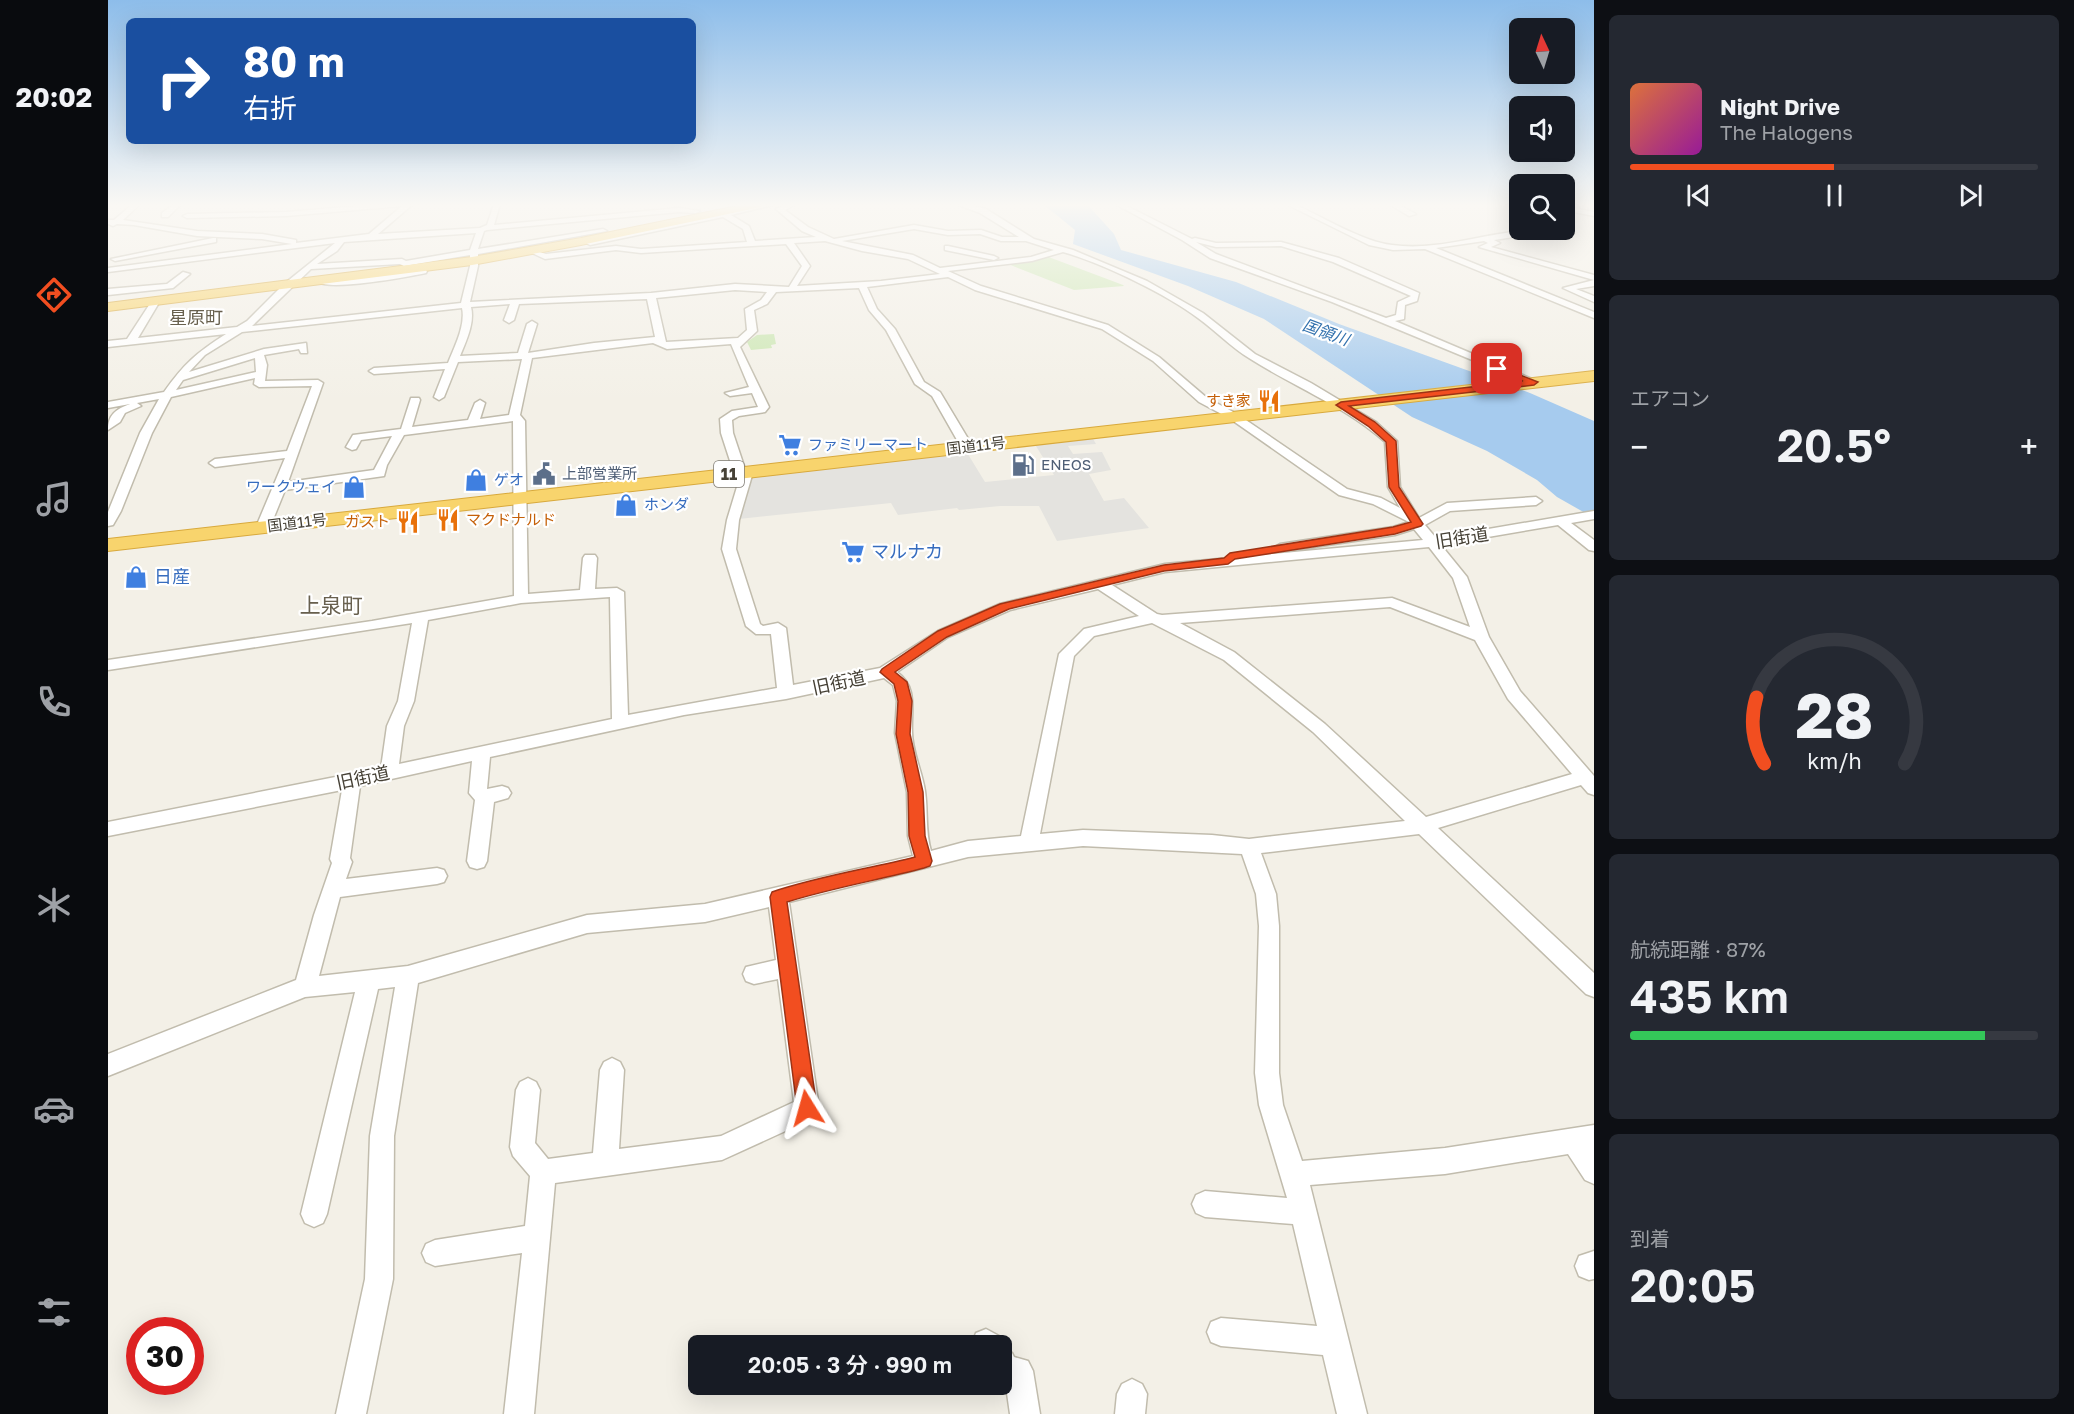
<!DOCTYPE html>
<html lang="ja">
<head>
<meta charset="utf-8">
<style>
  :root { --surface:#171b24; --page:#242831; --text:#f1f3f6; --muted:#9ea1a6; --line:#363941; --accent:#f24e20 }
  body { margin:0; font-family:"Golos Text","Noto Sans JP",sans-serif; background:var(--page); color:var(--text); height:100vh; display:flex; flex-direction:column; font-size:22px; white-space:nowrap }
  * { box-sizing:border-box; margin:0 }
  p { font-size:20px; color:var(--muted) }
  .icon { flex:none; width:33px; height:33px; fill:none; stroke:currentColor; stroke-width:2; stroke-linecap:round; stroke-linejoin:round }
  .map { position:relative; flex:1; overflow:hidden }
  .drawer { display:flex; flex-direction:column; gap:15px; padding:15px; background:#0d0f14; width:480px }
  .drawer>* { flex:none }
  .banner { position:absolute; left:18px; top:18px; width:570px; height:126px; border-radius:9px; box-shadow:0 6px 24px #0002; background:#1a4fa0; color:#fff; overflow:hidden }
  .needle { width:39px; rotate:356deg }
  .buttons { position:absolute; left:1401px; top:18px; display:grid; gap:12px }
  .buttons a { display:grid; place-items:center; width:66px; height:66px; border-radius:9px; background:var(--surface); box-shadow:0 6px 24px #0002; font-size:30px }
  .speed { position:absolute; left:18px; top:1317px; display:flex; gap:12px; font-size:30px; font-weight:700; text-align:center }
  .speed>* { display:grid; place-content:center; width:78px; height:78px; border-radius:50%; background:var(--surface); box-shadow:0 6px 24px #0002; line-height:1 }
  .speed .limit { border:9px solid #d22; background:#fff; color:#111 }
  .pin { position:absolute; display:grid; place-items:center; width:51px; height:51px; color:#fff; margin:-26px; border-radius:12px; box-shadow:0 3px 9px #0006 }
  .me { position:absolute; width:66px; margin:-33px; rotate:352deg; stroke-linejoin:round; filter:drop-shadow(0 0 4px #0008) }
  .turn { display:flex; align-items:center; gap:21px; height:126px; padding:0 18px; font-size:27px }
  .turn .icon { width:78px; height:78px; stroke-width:2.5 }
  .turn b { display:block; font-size:42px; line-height:51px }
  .big { font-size:45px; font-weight:600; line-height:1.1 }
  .drawer .card { flex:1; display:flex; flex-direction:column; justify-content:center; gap:9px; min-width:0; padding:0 21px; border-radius:9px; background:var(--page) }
  .drawer .dial { align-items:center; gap:0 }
  .dial svg { height:156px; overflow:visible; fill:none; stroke:var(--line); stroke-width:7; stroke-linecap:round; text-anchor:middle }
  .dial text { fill:var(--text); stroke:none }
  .song { display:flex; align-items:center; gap:18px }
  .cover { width:72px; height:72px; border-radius:9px; background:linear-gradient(135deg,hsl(20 70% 55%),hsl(300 70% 35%)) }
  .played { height:6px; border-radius:3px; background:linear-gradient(90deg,var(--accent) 50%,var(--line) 50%) }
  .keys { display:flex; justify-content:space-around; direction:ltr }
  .heat { display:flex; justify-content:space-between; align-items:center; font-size:33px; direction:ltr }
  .charge { height:9px; border-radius:4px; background:linear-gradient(90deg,#34c759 87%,var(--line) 0) }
  .trip { position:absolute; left:580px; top:1335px; width:324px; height:60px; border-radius:9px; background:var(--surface); box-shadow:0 6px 24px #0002; font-weight:600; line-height:60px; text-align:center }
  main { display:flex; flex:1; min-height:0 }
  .tabs { display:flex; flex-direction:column; width:108px; justify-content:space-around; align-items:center; background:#090b0e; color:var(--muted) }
  .tabs .icon { width:42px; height:42px }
  .tabs .on { color:var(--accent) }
  .tabs b { font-size:27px; color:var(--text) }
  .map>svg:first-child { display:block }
</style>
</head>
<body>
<main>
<nav class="tabs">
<b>20:02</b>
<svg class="icon on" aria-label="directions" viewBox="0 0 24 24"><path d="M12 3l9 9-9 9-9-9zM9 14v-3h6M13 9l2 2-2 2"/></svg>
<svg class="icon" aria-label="music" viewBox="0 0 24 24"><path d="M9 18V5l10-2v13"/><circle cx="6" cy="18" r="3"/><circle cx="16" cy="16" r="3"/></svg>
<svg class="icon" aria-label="phone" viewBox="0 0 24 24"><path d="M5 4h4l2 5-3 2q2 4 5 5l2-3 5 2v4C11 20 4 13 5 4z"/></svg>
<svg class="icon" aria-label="climate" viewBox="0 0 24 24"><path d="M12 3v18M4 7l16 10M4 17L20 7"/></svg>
<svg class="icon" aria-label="car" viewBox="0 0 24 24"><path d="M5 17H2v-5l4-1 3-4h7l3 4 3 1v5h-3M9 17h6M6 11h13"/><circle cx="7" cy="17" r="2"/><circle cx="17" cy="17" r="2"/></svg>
<svg class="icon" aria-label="filters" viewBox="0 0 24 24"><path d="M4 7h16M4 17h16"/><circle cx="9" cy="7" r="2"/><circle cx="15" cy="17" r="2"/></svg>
</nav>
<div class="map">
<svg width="1486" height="1414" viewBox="0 0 1486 1414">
  <rect width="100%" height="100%" fill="#f3f0e7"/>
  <g fill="#cbe6b2">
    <path d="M938 256 1015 285 1016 286 966 290 900 264Z"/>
    <path d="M666 334 668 344 663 345 664 348 643 350 639 342 649 335Z"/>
  </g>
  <path fill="#e4e3df" d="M984 437 988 444 960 446 965 454 994 452 1003 470 981 474 996 501 1016 498 1041 528 949 541 931 506H892L851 510 849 508 790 515 783 503 631 519 644 476 858 451 877 482 946 475 926 443Z"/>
  <path fill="#a6cbee" d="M935 204H979L1006 234 1013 250 1128 282 1231 324 1422 393 1486 421V518L1449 497 1429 480 1379 451 1304 417 1156 319 1080 286 965 244 967 230Z"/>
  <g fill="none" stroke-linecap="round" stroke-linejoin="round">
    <g stroke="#c1bcad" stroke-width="3">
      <g id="minor">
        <path d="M25 204H32L15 220 89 231 154 234 188 240V243L261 234 294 206 178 216 79 218 75 216 79 214 178 212 275 204H305L270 234 372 228 379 225 386 204H392L386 225 571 208 592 211 588 213 571 212 379 230 376 231 370 249 495 229 499 231 370 254V266L362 302 543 293 627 284 681 287 694 266 678 244 533 253 508 250 437 259 424 253 428 251 438 254 508 246 533 249 639 242 635 229 615 217 482 245 478 243 658 204H669L623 215 641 226 647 241 708 237 694 231 668 209 680 204H688L677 210 700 227 726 239 806 225 840 231 873 230 894 237H911L872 213 848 204H857L878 209 926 239 965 250 1039 281 1095 313 1147 354 1203 383 1268 422 1289 441 1292 487 1311 518 1339 503 1428 497 1434 501 1428 505 1342 511 1317 525 1328 538 1486 511V519L1463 523 1486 540V551L1481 550 1450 525 1333 545 1359 577 1381 637 1412 691 1486 776V795L1480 793 1473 785 1330 828 1486 973V997L1478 994 1311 834 1153 853 1168 894 1171 926V1073L1175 1105 1194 1161 1337 1148 1486 1125V1184L1477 1180 1460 1154 1337 1174 1202 1185 1259 1414H1229L1215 1355 1113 1346 1103 1342 1099 1332 1103 1322 1113 1318 1209 1326 1185 1224 1097 1217 1088 1213 1084 1204 1088 1195 1097 1191 1179 1198 1151 1105 1147 1073 1151 926 1148 894 1134 854 975 846 860 857 681 902 711 1108 708 1117 614 1160 447 1183 426 1414H396L414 1253 327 1266 318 1262 314 1253 318 1244 327 1240 417 1226 422 1176 405 1156 402 1147 408 1090 412 1082 420 1078 428 1082 432 1090 427 1143 440 1159 485 1153 492 1070 496 1062 504 1058 512 1062 516 1070 511 1149 613 1136 686 1102 670 979 646 984 638 981 635 974 638 967 668 960 661 907 597 922 479 933 310 983 286 1136 285 1279 258 1414H228L257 1279 262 1136 287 987 270 989 219 1214 215 1223 206 1227 197 1223 193 1214 247 992 197 997 0 1076V1054L188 980 206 915 224 863 222 859 234 790 0 836V822L273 768 279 726 290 701 304 623 0 670V660L264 621 406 596 405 421 296 435 279 465 276 476 177 490 162 527 155 531 148 527 177 458 107 467 101 463 107 459 179 451 204 386 151 387 146 384 147 378 63 397 44 433 13 511 5 525 0 526V512L32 433 51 399 29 403 33 406 17 413 12 422 0 430C0 415 8 409 22 404L0 408V402L56 392C76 364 88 353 118 334L0 347V341L19 339 45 299 48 298 52 301 30 338 129 327 139 321 176 284 227 243 0 272V268L184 244 154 239 89 236 26 225 9 224 5 226 0 224V220H6ZM806 229 840 235 872 234 893 241H918L946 250 923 257 832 268 805 255 734 241ZM368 233 362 250 298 261 294 259 209 264 229 251 236 242ZM717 241 754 251 800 259 832 274 773 281 689 286 702 266 686 243ZM955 252C994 263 1058 294 1090 318 1108 331 1123 347 1141 358 1186 387 1237 406 1277 442L1280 487 1292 508 1273 498 1239 489 1129 414 1099 398 1051 357 1000 325 873 286 840 271 924 261ZM362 255V266L353 303 144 326 203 269 292 264 296 266ZM840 277 867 290 994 329 1045 361 1091 402 1121 418 1231 495 1265 504 1301 522 1285 527 1172 544 1165 548 1167 551 1172 552 1287 535 1306 529 1315 540 1057 564 892 604 830 631 772 668 685 685 678 628 670 623 655 626 652 624 628 549 631 520 645 472 637 469 625 433 624 420 631 416 657 412 661 407 632 347 649 331 646 310 659 304 668 292 751 288 761 310 778 330 807 384 824 396 853 447 859 450 865 447 832 392 816 382 787 329 769 309 759 287ZM627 290 659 292 653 300 637 309 639 330 630 338 558 342 548 298ZM539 299 547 337 486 343 420 353 429 324 424 321 419 324 410 353 352 356C358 341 367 323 363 307L402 304 396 320 401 323 406 320 411 304ZM354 308C358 325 346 348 340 363L266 368 261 371 266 374 337 369 326 397 331 400 336 397 350 362 414 359 401 415 372 419 377 403 372 400 367 403 360 420 304 427 312 400 311 398H303L293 429 245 435 238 447 244 450 248 449 253 440 284 436 266 470 180 482 215 383 210 380 157 381 159 365 156 355 191 349 193 353H199L198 343 156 349 81 372 97 355 134 332ZM545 343 559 349 623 344 641 387 617 393 622 396 644 393 650 407 624 411 612 419 613 433 626 473 632 477 619 520 614 549 638 626 648 634H663L669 688 520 715 516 592 509 588 487 589 489 558 487 555H477L475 558 472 590 420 594 417 421 412 415 424 358ZM147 358 148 372 68 390 75 380ZM1321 547 1345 578 1362 627 1284 598 1054 615 1049 614 1004 585 1057 572ZM990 589 1031 616 976 629 951 654 913 836 860 841 823 851C817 831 820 811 817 791 814 771 804 751 804 732 803 709 810 687 789 672L840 637 902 610ZM502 597 504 719 291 764 296 726 306 701 320 620 413 603ZM1282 607 1367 640 1400 699 1464 774 1318 817 1217 724 1126 652 1072 623ZM1044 623 1116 660 1205 732 1297 821 1141 839 1104 835 975 830 932 834 966 656 986 636ZM776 678 785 685 789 701 787 733 799 792 800 836 805 856 597 904 479 915 300 966 211 976 232 897 329 884 336 882 339 876 336 870 329 868 238 879 244 862 242 858 252 786 364 761 361 793 367 800 359 861 362 867 369 869 376 867 379 861 386 802 400 798 403 793 400 788 394 786 379 789 382 757 576 715 678 699Z"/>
        <path d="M66 204H73L60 217H54V213Z"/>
        <path d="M1007 204H1015L1084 239 1087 238 1108 243 1173 242 1231 258 1311 293 1309 301 1297 305 1296 319 1287 321 1431 382 1422 384 1224 302 1102 258 1074 240ZM1088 242 1108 247 1173 246 1225 262 1303 296 1290 302 1288 315 1278 318 1108 254Z"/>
        <path d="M1178 204H1186C1213 216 1255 242 1284 245 1334 252 1382 230 1431 230L1412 236 1386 240 1392 243 1383 247 1486 275V286L1468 289 1486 296V302L1455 288 1486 280 1371 247 1380 243 1376 241 1328 248 1486 312V318L1317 249 1285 250 1261 245Z"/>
        <path d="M1281 204H1289L1308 214 1301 216Z"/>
        <path d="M1456 206 1486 212V216L1456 210Z"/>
        <path d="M105 238H108V242L7 261 3 259Z"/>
        <path d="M840 246 886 256 890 258 886 260 837 250V246Z"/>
        <path d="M315 269 319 271 318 273C298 277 224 291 210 282L214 279 235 280Z"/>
        <path d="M75 272 82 274 65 288 0 295V289L59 284Z"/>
        <path d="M1486 1251V1279L1481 1280 1471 1276 1467 1266 1471 1256Z"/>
        <path d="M878 1329 891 1336 895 1346 894 1349 904 1353 906 1357 920 1361 925 1371 932 1414H902L898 1386 890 1384H894V1346H865L864 1343 868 1333Z"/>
        <path d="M1024 1379 1034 1384 1039 1394 1037 1414H1007L1009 1394 1014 1384Z"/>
      </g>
    </g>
    <g stroke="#d8a93d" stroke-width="2">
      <g id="highway">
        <path d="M639 204H658L653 207 473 245 364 265 0 311V303L364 257 473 238Z"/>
        <path d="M1486 371V381L0 551V539Z"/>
      </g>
    </g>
    <use href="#minor" fill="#fff" fill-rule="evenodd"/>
    <use href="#highway" fill="#f8d46d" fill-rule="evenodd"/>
  </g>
  <linearGradient id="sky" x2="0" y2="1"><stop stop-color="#8dbdea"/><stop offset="0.51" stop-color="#faf8f4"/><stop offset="1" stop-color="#faf8f4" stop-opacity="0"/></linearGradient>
  <rect width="1486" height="402" fill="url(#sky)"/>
  <path fill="#f24e20" stroke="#9d3315" stroke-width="1.5" d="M1389 366 1430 382 1426 385 1241 406 1267 422 1288 441 1291 487 1315 524 1313 526 1287 534 1127 559 1120 564 1056 571 901 609 839 637 787 672 799 682 804 701 802 734 815 792 817 836 824 861 822 866 816 868C771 880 724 888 679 902L709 1108 706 1115 699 1118 692 1115 689 1108 662 897 664 892C711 876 760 869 807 857L801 836 800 792 788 734 790 701 786 684 772 672 774 669 830 631 892 604 1056 565 1116 558 1122 553 1285 527 1303 522 1281 487 1278 442 1260 426 1228 405 1233 402 1415 381 1386 371V367Z"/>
  <defs>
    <g id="restaurant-bare" transform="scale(1.8)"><path d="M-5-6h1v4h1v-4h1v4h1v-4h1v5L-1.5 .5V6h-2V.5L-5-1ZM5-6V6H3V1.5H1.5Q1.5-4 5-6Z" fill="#e8710a" stroke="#fff" stroke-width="2.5" paint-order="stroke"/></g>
    <g id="supermarket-bare" transform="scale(1.8)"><path d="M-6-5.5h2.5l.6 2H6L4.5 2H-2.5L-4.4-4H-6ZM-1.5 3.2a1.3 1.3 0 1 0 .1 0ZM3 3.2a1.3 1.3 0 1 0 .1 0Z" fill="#3f7fe0" stroke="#fff" stroke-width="2.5" paint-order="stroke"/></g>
    <g id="fuel-bare" transform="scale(1.8)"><path d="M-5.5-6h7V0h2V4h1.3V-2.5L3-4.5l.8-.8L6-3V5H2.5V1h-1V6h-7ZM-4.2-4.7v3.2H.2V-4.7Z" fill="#5c6f8a" stroke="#fff" stroke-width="2.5" paint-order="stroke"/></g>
    <g id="civic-bare" transform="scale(1.8)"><path d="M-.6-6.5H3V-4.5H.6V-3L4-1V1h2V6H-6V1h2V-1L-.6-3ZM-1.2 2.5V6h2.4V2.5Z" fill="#5c6f8a" stroke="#fff" stroke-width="2.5" paint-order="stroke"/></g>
    <g id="shop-bare" transform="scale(1.8)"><path d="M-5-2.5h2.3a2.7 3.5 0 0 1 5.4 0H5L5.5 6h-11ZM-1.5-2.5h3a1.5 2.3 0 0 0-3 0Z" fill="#3f7fe0" stroke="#fff" stroke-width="2.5" paint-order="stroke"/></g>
  </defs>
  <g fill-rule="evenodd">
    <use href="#restaurant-bare" x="1161" y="401"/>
    <use href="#supermarket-bare" x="682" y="445"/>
    <use href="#fuel-bare" x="915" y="465"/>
    <use href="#civic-bare" x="436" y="474"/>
    <use href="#shop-bare" x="368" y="480"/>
    <use href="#shop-bare" x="246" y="487"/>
    <use href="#shop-bare" x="518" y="505"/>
    <use href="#restaurant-bare" x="340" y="520"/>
    <use href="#restaurant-bare" x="300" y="522"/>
    <use href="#supermarket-bare" x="745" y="552"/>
    <use href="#shop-bare" x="28" y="577"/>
  </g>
  <g text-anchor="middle" stroke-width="4.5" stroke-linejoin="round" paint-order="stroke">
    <g font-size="15" fill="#c56008" stroke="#fff" text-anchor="end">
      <text x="1143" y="406">すき家</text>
      <text x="358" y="525" text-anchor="start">マクドナルド</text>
      <text x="282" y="527">ガスト</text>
    </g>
    <g font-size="15" fill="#366cbe" stroke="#fff" text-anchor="start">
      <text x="700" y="450">ファミリーマート</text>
      <text x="386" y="485">ゲオ</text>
      <text x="228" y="492" text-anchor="end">ワークウェイ</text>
      <text x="536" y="510">ホンダ</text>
    </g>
    <g font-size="15" fill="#464136" stroke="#fff">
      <text transform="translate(868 446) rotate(-7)" y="5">国道11号</text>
      <text transform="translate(189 523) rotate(-7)" y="5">国道11号</text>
    </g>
    <g font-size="15" fill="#4e5e75" stroke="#fff" text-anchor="start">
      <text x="933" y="470">ENEOS</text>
      <text x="454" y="479">上部営業所</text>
    </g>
    <g font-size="16" font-style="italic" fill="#3372ae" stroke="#fff">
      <text transform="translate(1218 332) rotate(20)" y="6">国領川</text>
    </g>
    <rect fill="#fff" stroke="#7e7a72" stroke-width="1.5" x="606" y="461" width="30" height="26" rx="4.5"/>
    <g font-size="16" font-weight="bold" fill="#464136">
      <text x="621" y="480">11</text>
    </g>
    <g font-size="18" fill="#68604e" stroke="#fff">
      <text x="88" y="324">星原町</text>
    </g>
    <g font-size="18" fill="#464136" stroke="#fff">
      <text transform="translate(1354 538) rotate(-9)" y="6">旧街道</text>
      <text transform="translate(731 683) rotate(-12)" y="6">旧街道</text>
      <text transform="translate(255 778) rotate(-12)" y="6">旧街道</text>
    </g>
    <g font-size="18" fill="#366cbe" stroke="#fff" text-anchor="start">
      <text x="763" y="558">マルナカ</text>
      <text x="46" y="583">日産</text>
    </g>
    <g font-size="21" fill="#68604e" stroke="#fff">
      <text x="223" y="613">上泉町</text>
    </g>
  </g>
</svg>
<div class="buttons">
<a><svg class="needle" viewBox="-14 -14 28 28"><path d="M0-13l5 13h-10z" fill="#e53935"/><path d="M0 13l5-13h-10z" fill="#9ea1a6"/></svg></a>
<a><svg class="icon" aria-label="sound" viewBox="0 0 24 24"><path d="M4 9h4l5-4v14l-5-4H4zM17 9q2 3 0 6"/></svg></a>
<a><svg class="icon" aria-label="search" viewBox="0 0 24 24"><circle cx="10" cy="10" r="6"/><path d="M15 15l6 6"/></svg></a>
</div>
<div class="speed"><div class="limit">30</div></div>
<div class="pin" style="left:1389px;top:369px;background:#d93025"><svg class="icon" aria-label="arrive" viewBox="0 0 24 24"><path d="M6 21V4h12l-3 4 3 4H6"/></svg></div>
<svg class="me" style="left:699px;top:1108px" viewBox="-20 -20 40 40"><path d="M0-17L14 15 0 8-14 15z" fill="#f24e20" stroke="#fff" stroke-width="4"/></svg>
<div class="trip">20:05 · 3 分 · 990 m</div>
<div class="banner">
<div class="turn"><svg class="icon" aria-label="right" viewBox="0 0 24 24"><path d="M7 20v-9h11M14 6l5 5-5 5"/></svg><div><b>80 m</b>右折</div></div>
</div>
</div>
<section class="drawer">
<div class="card">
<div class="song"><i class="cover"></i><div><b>Night Drive</b><p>The Halogens</p></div></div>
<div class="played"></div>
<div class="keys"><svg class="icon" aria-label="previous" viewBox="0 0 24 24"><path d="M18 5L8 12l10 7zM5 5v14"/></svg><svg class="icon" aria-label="pause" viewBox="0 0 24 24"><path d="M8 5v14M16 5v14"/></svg><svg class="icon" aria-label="next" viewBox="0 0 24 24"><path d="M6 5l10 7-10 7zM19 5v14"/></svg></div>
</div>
<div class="card"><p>エアコン</p>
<div class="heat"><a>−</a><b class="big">20.5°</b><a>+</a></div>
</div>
<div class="card dial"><svg viewBox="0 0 100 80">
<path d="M14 69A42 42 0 1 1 86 69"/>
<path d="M14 69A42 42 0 0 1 10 35" stroke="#f24e20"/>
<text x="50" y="56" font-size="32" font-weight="700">28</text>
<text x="50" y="72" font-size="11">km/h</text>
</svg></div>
<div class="card"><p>航続距離 · 87%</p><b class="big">435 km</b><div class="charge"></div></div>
<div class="card"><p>到着</p><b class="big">20:05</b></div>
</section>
</main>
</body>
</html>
